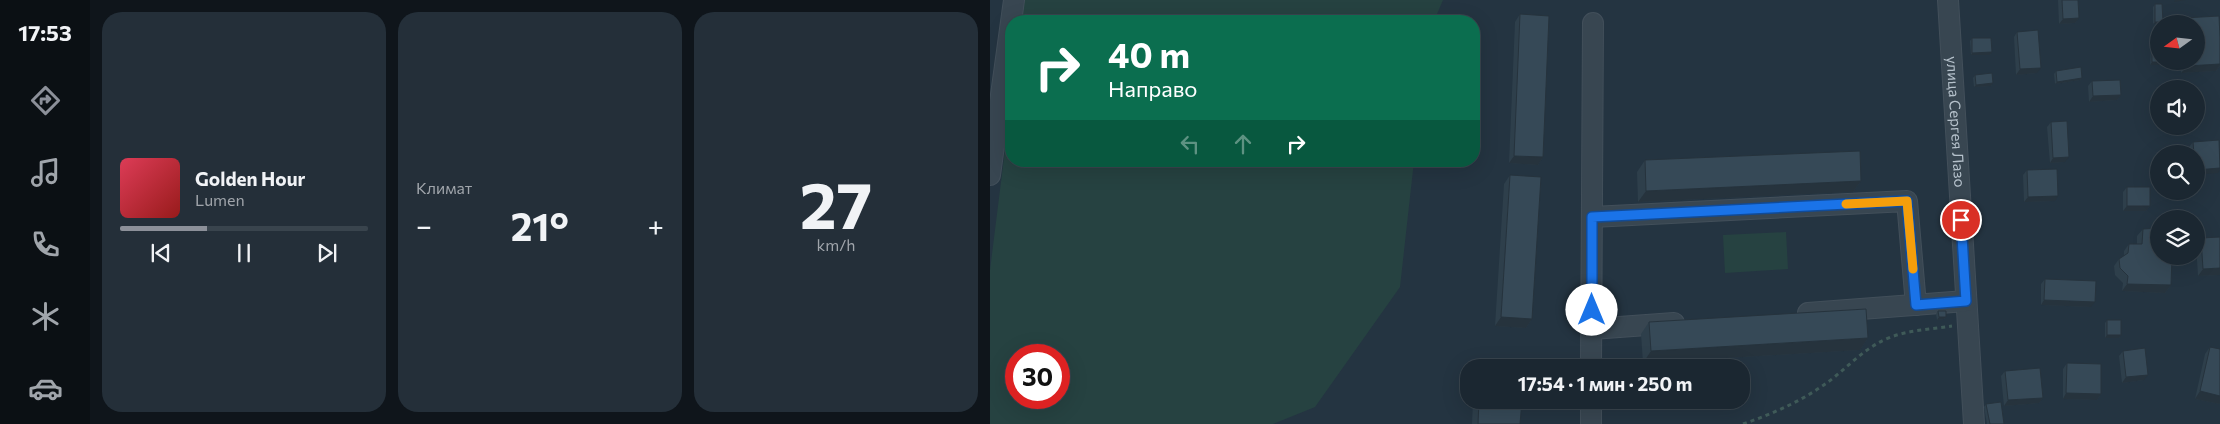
<!DOCTYPE html>
<html lang="ru">
<head>
<meta charset="utf-8">
<style>
  :root { --surface:#1b2731; --page:#242f39; --text:#f1f3f6; --muted:#a0a5ab; --line:#39444d; --accent:#8c9099 }
  body { margin:0; font-family:Commissioner,sans-serif; background:var(--page); color:var(--text); height:100vh; display:flex; flex-direction:column; font-size:19px; white-space:nowrap }
  * { box-sizing:border-box; margin:0 }
  p { font-size:16px; color:var(--muted) }
  .icon { flex:none; width:28px; height:28px; fill:none; stroke:currentColor; stroke-width:2; stroke-linecap:round; stroke-linejoin:round }
  .map { position:relative; flex:1; overflow:hidden }
  .sheet { display:flex; flex-direction:column; gap:12px; padding:12px; background:#0f151b; width:900px }
  .sheet>* { flex:none }
  .hud { position:absolute; left:15px; top:15px; width:475px; height:152px; border-radius:20px; box-shadow:0 5px 20px #0002,0 0 0 1px var(--line); background:#0b6e4f; color:#fff; overflow:hidden }
  .needle { width:32px; rotate:255deg }
  .controls { position:absolute; left:1160px; top:15px; display:grid; gap:10px }
  .controls a { display:grid; place-items:center; width:55px; height:55px; border-radius:50%; background:var(--surface); box-shadow:0 5px 20px #0002,0 0 0 1px var(--line); font-size:25px }
  .speed { position:absolute; left:15px; top:344px; display:flex; gap:10px; font-size:25px; font-weight:700; text-align:center }
  .speed>* { display:grid; place-content:center; width:65px; height:65px; border-radius:50%; background:var(--surface); box-shadow:0 5px 20px #0002,0 0 0 1px var(--line); line-height:1 }
  .speed .limit { border:8px solid #d22; background:#fff; color:#111 }
  .pin { position:absolute; display:grid; place-items:center; width:42px; height:42px; color:#fff; margin:-21px; border:2px solid #fff; border-radius:50%; box-shadow:0 1px 5px #0007 }
  .me { position:absolute; width:55px; margin:-28px; rotate:0deg; stroke-linejoin:round; filter:drop-shadow(0 0 4px #0008) }
  .turn { display:flex; align-items:center; gap:18px; height:105px; padding:0 20px; font-size:22px }
  .turn .icon { width:65px; height:65px; stroke-width:2.5 }
  .turn b { display:block; font-size:35px; line-height:42px }
  .lanes { display:flex; align-items:center; height:48px; padding:0 20px; background:#0003; justify-content:center; gap:25px; direction:ltr }
  .lanes .off { opacity:.35 }
  .big { font-size:38px; font-weight:700; line-height:1.1 }
  .sheet .tile { flex:1; display:flex; flex-direction:column; justify-content:center; gap:8px; min-width:0; padding:0 18px; border-radius:20px; background:var(--page) }
  .sheet .dial { align-items:center; gap:0 }
  .dial b { font-size:65px; line-height:1 }
  .song { display:flex; align-items:center; gap:15px }
  .cover { width:60px; height:60px; border-radius:8px; background:linear-gradient(135deg,hsl(350 70% 55%),hsl(0 70% 35%)) }
  .played { height:5px; border-radius:2px; background:linear-gradient(90deg,var(--accent) 35%,var(--line) 35%) }
  .keys { display:flex; justify-content:space-around; direction:ltr }
  .heat { display:flex; justify-content:space-between; align-items:center; font-size:28px; direction:ltr }
  .sheet .tiles { flex:1; display:grid; gap:12px; grid-template-columns:repeat(3,1fr) }
  .trip { position:absolute; left:470px; top:359px; width:290px; height:50px; border-radius:20px; background:var(--surface); box-shadow:0 5px 20px #0002,0 0 0 1px var(--line); font-weight:700; line-height:50px; text-align:center }
  main { display:flex; flex:1; min-height:0 }
  .tab-bar { display:flex; flex-direction:column; width:90px; justify-content:space-around; align-items:center; background:#0b1014; color:var(--muted) }
  .tab-bar .icon { width:35px; height:35px }
  .tab-bar .active { color:var(--accent) }
  .tab-bar b { font-size:22px; color:var(--text) }
  .map>svg:first-child { display:block }
</style>
</head>
<body>
<main>
<nav class="tab-bar">
<b>17:53</b>
<svg class="icon active" aria-label="directions" viewBox="0 0 24 24"><path d="M12 3l9 9-9 9-9-9zM9 14v-3h6M13 9l2 2-2 2"/></svg>
<svg class="icon" aria-label="music" viewBox="0 0 24 24"><path d="M9 18V5l10-2v13"/><circle cx="6" cy="18" r="3"/><circle cx="16" cy="16" r="3"/></svg>
<svg class="icon" aria-label="phone" viewBox="0 0 24 24"><path d="M5 4h4l2 5-3 2q2 4 5 5l2-3 5 2v4C11 20 4 13 5 4z"/></svg>
<svg class="icon" aria-label="climate" viewBox="0 0 24 24"><path d="M12 3v18M4 7l16 10M4 17L20 7"/></svg>
<svg class="icon" aria-label="car" viewBox="0 0 24 24"><path d="M5 17H2v-5l4-1 3-4h7l3 4 3 1v5h-3M9 17h6M6 11h13"/><circle cx="7" cy="17" r="2"/><circle cx="17" cy="17" r="2"/></svg>
</nav>
<section class="sheet">
<div class="tiles">
<div class="tile">
<div class="song"><i class="cover"></i><div><b>Golden Hour</b><p>Lumen</p></div></div>
<div class="played"></div>
<div class="keys"><svg class="icon" aria-label="previous" viewBox="0 0 24 24"><path d="M18 5L8 12l10 7zM5 5v14"/></svg><svg class="icon" aria-label="pause" viewBox="0 0 24 24"><path d="M8 5v14M16 5v14"/></svg><svg class="icon" aria-label="next" viewBox="0 0 24 24"><path d="M6 5l10 7-10 7zM19 5v14"/></svg></div>
</div>
<div class="tile"><p>Климат</p>
<div class="heat"><a>−</a><b class="big">21°</b><a>+</a></div>
</div>
<div class="tile dial"><b>27</b><p>km/h</p></div>
</div>
</section>
<div class="map">
<svg width="1230" height="424" viewBox="0 0 1230 424">
  <rect width="100%" height="100%" fill="#243441"/>
  <g fill="#264241" fill-rule="evenodd">
    <path d="M34 0H453L444 21H32Z"/>
    <path d="M21 102V161H424L410 287 325 407 283 424H0V270ZM26 355H69V398H26Z"/>
    <path d="M796 232 798 269 735 273 733 235Z"/>
  </g>
  <g fill="none" stroke-linecap="round" stroke-linejoin="round">
    <g stroke="#424f5a" stroke-width="22">
      <g id="minor">
        <path id="s1" d="M958 0 984 424"/>
        <path d="M0 175 24 0"/>
        <path d="M602 217 917 201 926 305"/>
        <path d="M818 313 976 301"/>
        <path d="M602 329 684 323"/>
        <path d="M601 368 603 23"/>
        <path d="M601 424V400"/>
      </g>
    </g>
    <path stroke="#3f5a58" stroke-width="3" stroke-dasharray="4 4" stroke-linecap="butt" d="M753 424C785 413 816 399 842 379 862 363 877 346 901 337 920 330 942 329 962 326"/>
    <use href="#minor" stroke="#384651" stroke-width="20"/>
  </g>
  <g fill="#2e3f4b">
    <path d="M1068 0H1088L1089 18 1085 23 1069 24Z"/>
    <path d="M1165 4 1173 22 1171 24H1163V7Z"/>
    <path d="M530 14 553 157 548 165 519 163 525 22Z"/>
    <path d="M1229 16 1230 37V66L1226 71 1191 73V61H1206V24H1190L1194 18Z"/>
    <path d="M1027 32 1047 73 1026 75 1024 37Z"/>
    <path d="M982 38 1002 52 1000 55H981L980 41Z"/>
    <path d="M1162 43 1177 62 1175 65H1160L1161 46Z"/>
    <path d="M1066 71 1092 78 1090 80 1065 84 1064 74Z"/>
    <path d="M985 75 1003 83 1001 86 984 87 983 78Z"/>
    <path d="M1102 81 1131 95 1127 100 1099 102 1098 86Z"/>
    <path d="M1061 122 1075 162 1060 163 1057 127Z"/>
    <path d="M1203 142 1228 173 1206 154H1200L1199 147Z"/>
    <path d="M655 160 871 181 863 192 648 202 647 172Z"/>
    <path d="M1037 170 1065 201 1034 202 1033 175Z"/>
    <path d="M520 175 542 319 536 328 505 326 514 184Z"/>
    <path d="M1137 187 1160 206 1156 211H1133V192Z"/>
    <path d="M1153 229 1181 285 1175 293 1132 291 1133 283 1125 275 1124 266 1129 259 1134 256V251L1139 244H1147V236Z"/>
    <path d="M1211 238 1230 275 1208 276 1206 245Z"/>
    <path d="M1055 279 1101 307 1051 305V284Z"/>
    <path d="M948 311 956 317 954 319 947 320 946 314Z"/>
    <path d="M1117 320 1131 335 1129 338H1115V323Z"/>
    <path d="M659 322 878 338 870 350 653 363 651 334Z"/>
    <path d="M1220 347 1230 404 1205 399 1215 354Z"/>
    <path d="M1133 351 1154 380 1132 383 1129 356Z"/>
    <path d="M1077 363 1111 394 1107 400 1073 399V369Z"/>
    <path d="M1015 371 1053 398 1049 403 1014 406 1011 376Z"/>
    <path d="M483 400H532L530 424H482Z"/>
    <path d="M996 404 1014 424H997L994 407Z"/>
  </g>
  <g fill="#26333d">
    <path d="M1185 0H1196L1184 2Z"/>
    <path d="M1089 18 1085 23 1069 24 1073 19Z"/>
    <path d="M1165 22H1173L1171 24H1163Z"/>
    <path d="M1002 52 1000 55H981L982 53Z"/>
    <path d="M1162 62H1177L1175 65H1160Z"/>
    <path d="M1230 64V66L1226 71 1191 73 1197 66Z"/>
    <path d="M1051 68 1047 73 1026 75 1030 69Z"/>
    <path d="M1092 78 1090 80 1065 84 1067 82Z"/>
    <path d="M1003 83 1001 86 984 87 986 85Z"/>
    <path d="M1131 95 1127 100 1099 102 1103 96Z"/>
    <path d="M524 156 553 157 548 165 519 163Z"/>
    <path d="M1079 157 1075 162 1060 163 1063 158Z"/>
    <path d="M1230 168V170L1228 173 1206 175V170Z"/>
    <path d="M871 181 863 192 648 202 656 191Z"/>
    <path d="M1068 196 1065 201 1034 202 1038 197Z"/>
    <path d="M1137 206H1160L1156 211H1133Z"/>
    <path d="M1230 268V275L1208 276 1213 269Z"/>
    <path d="M1137 284 1181 285 1175 293 1132 291Z"/>
    <path d="M1054 300 1105 302 1101 307 1051 305Z"/>
    <path d="M511 317 542 319 536 328 505 326Z"/>
    <path d="M949 317H956L954 319 947 320Z"/>
    <path d="M1117 335H1131L1129 338H1115Z"/>
    <path d="M878 338 870 350 653 363 661 351Z"/>
    <path d="M1158 375 1154 380 1132 383 1136 377Z"/>
    <path d="M1210 391 1230 396V404L1205 399Z"/>
    <path d="M1076 393 1111 394 1107 400 1073 399Z"/>
    <path d="M1053 398 1049 403 1014 406 1018 400Z"/>
  </g>
  <g fill="#364957" stroke="#26333d">
    <path d="M1072 0H1088L1089 18 1073 19Z"/>
    <path d="M1165 4H1172L1173 22H1165Z"/>
    <path d="M530 14 559 16 553 157 524 156Z"/>
    <path d="M1229 16 1230 37V64L1197 66 1196 61H1206V24H1194V18Z"/>
    <path d="M1048 30 1051 68 1030 69 1027 32Z"/>
    <path d="M982 38H1001L1002 52 982 53Z"/>
    <path d="M1162 43H1169V61H1177V62H1162Z"/>
    <path d="M1091 67 1092 78 1067 82 1066 71Z"/>
    <path d="M1002 73 1003 83 986 85 985 75Z"/>
    <path d="M1130 80 1131 95 1103 96 1102 81Z"/>
    <path d="M1077 121 1079 157 1063 158 1061 122Z"/>
    <path d="M1229 140 1230 168 1206 170V154H1204L1203 142Z"/>
    <path d="M870 151 871 181 656 191 655 160Z"/>
    <path d="M1067 169 1068 196 1038 197 1037 170Z"/>
    <path d="M520 175 551 177 542 319 511 317Z"/>
    <rect x="1137" y="187" width="23" height="19"/>
    <path d="M1169 228V256H1182L1181 285 1137 284 1138 276 1130 268 1129 259 1138 253 1139 244H1152L1153 229Z"/>
    <path d="M1230 237V268L1213 269 1211 238Z"/>
    <path d="M1055 279 1106 281 1105 302 1054 300Z"/>
    <path d="M876 309 878 338 661 351 659 322Z"/>
    <path d="M948 311H956V317H949Z"/>
    <rect x="1117" y="320" width="14" height="15"/>
    <path d="M1220 347 1230 349V396L1210 391Z"/>
    <path d="M1155 348 1158 375 1136 377 1133 351Z"/>
    <path d="M1077 363 1111 364V394L1076 393Z"/>
    <path d="M1050 368 1053 398 1018 400 1015 371Z"/>
    <path d="M489 400H532L530 424H488Z"/>
    <path d="M1011 402 1014 424H1000L996 404Z"/>
  </g>
  <g fill="none" stroke-linecap="round" stroke-linejoin="round">
    <g stroke="#114b97" stroke-width="12">
      <path id="route" d="M602 310V217L917 201 926 305 976 301 971 220"/>
    </g>
    <use href="#route" stroke="#1a73e8" stroke-width="9"/>
    <path stroke="#f59e0b" stroke-width="9" d="M856 204 917 201 923 269"/>
  </g>
  <g text-anchor="middle" stroke-width="5" stroke-linejoin="round" paint-order="stroke">
    <g font-size="15" fill="#b5c1cb" stroke="#1d2b36">
      <text dy="5" stroke="none"><textPath href="#s1" startOffset="122">улица Сергея Лазо</textPath></text>
    </g>
  </g>
</svg>
<div class="controls">
<a><svg class="needle" viewBox="-14 -14 28 28"><path d="M0-13l5 13h-10z" fill="#e53935"/><path d="M0 13l5-13h-10z" fill="#a0a5ab"/></svg></a>
<a><svg class="icon" aria-label="sound" viewBox="0 0 24 24"><path d="M4 9h4l5-4v14l-5-4H4zM17 9q2 3 0 6"/></svg></a>
<a><svg class="icon" aria-label="search" viewBox="0 0 24 24"><circle cx="10" cy="10" r="6"/><path d="M15 15l6 6"/></svg></a>
<a><svg class="icon" aria-label="layers" viewBox="0 0 24 24"><path d="M12 4l9 5-9 5-9-5zM3 14l9 5 9-5"/></svg></a>
</div>
<div class="speed"><div class="limit">30</div></div>
<div class="pin" style="left:971px;top:220px;background:#d93025"><svg class="icon" aria-label="arrive" viewBox="0 0 24 24"><path d="M6 21V4h12l-3 4 3 4H6"/></svg></div>
<svg class="me" style="left:602px;top:310px" viewBox="-20 -20 40 40"><circle r="19" fill="#fff"/><path d="M0-13L10 11 0 6-10 11z" fill="#1a73e8"/></svg>
<div class="trip">17:54 · 1 мин · 250 m</div>
<div class="hud">
<div class="turn"><svg class="icon" aria-label="right" viewBox="0 0 24 24"><path d="M7 20v-9h11M14 6l5 5-5 5"/></svg><div><b>40 m</b>Направо</div></div>
<div class="lanes"><svg class="icon off" aria-label="left" viewBox="0 0 24 24"><path d="M17 20v-9H6M10 6l-5 5 5 5"/></svg><svg class="icon off" aria-label="ahead" viewBox="0 0 24 24"><path d="M12 20V5M6 11l6-6 6 6"/></svg><svg class="icon" aria-label="right" viewBox="0 0 24 24"><path d="M7 20v-9h11M14 6l5 5-5 5"/></svg></div>
</div>
</div>
</main>
</body>
</html>
